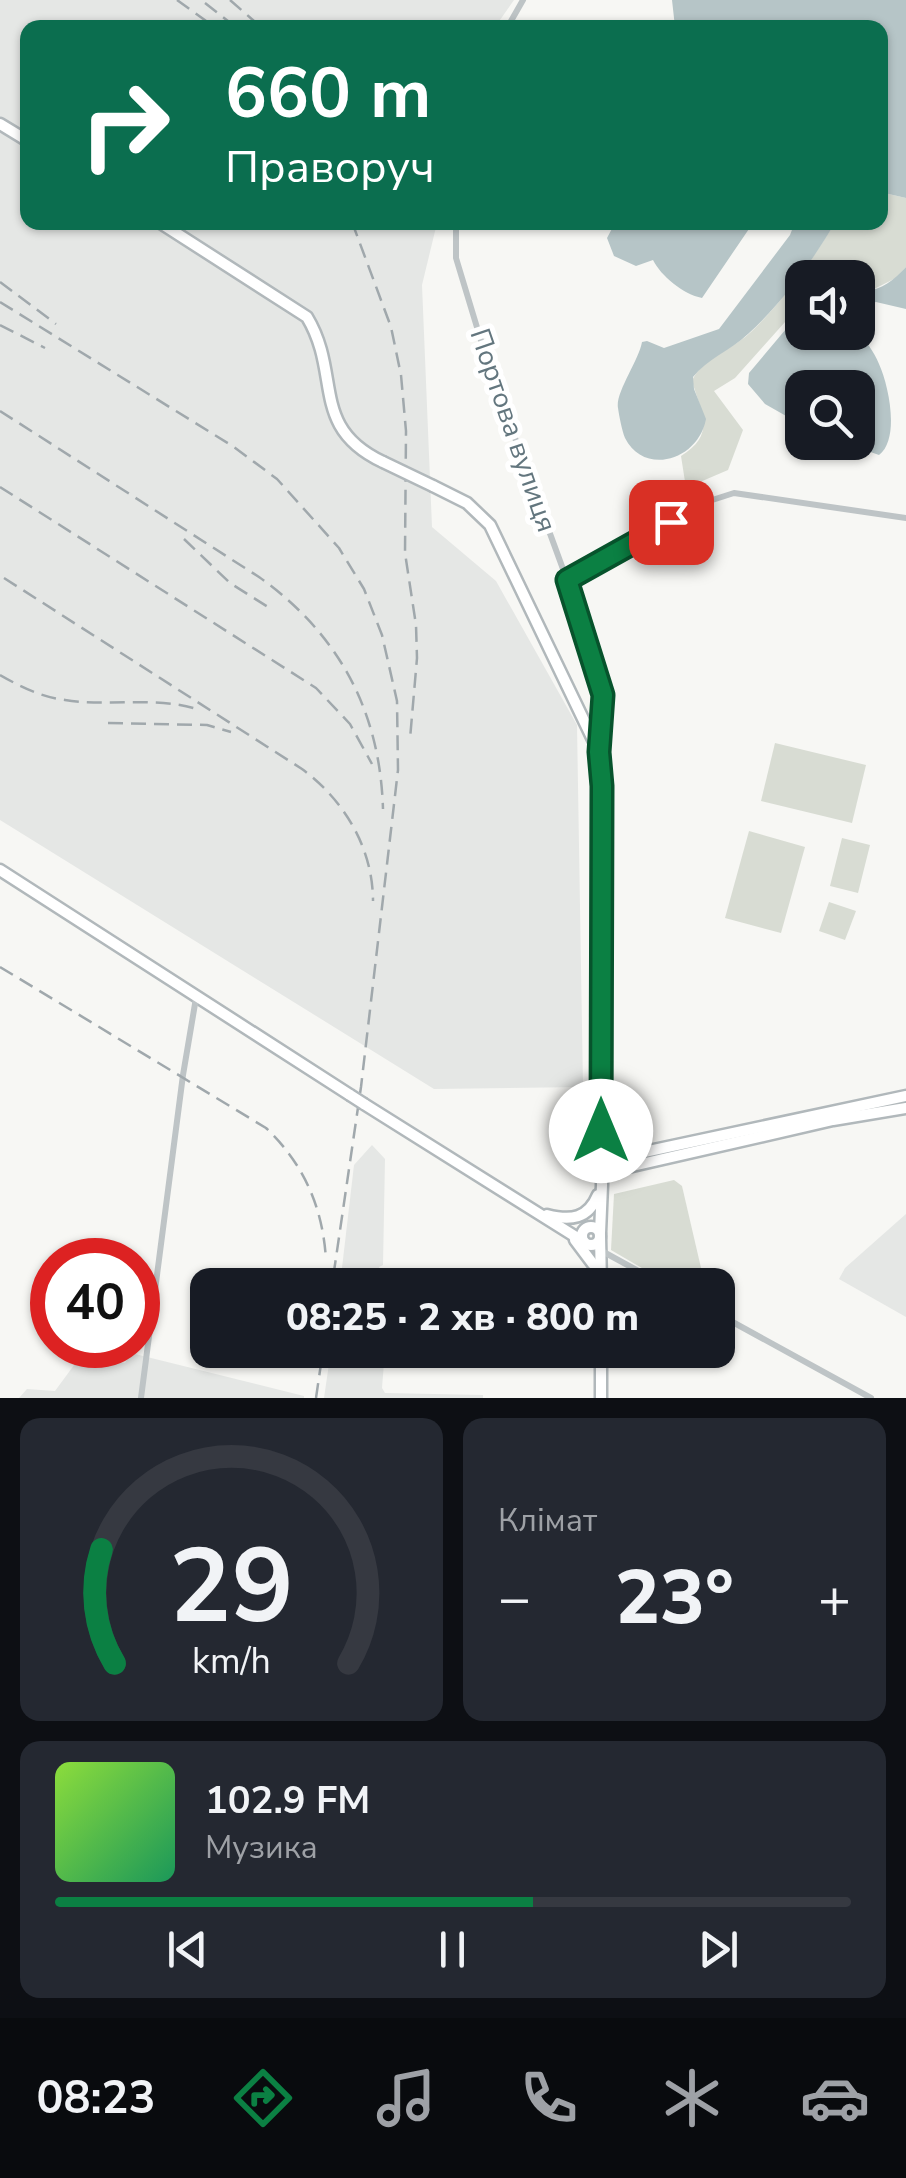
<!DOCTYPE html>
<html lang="uk">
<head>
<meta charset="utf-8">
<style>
  :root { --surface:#171b24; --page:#242831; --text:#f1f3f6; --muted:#9ea1a6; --line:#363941; --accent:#0b8043 }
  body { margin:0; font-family:"Nunito Sans",sans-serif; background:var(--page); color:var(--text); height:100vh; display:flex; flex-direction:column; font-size:38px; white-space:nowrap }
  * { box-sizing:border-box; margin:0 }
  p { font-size:32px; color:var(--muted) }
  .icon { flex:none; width:55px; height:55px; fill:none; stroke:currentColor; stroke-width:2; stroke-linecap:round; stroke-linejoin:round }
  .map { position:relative; height:1398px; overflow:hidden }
  .drawer { display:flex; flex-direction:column; gap:20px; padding:20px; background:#0d0f14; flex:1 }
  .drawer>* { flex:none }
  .guide { position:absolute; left:20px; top:20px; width:868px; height:210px; border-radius:20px; box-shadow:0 2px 8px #0004; background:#0b6e4f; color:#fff; overflow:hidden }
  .controls { position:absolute; left:785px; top:260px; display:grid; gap:20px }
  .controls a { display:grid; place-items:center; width:90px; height:90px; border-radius:20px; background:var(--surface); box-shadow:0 2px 8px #0004; font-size:50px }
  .speed { position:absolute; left:30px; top:1238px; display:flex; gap:20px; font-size:50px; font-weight:700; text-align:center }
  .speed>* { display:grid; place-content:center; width:130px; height:130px; border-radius:50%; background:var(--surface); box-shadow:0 2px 8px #0004; line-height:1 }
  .speed .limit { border:15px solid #d22; background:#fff; color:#111 }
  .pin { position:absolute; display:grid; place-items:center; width:85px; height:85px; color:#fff; margin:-42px; border-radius:20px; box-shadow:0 5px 15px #0006 }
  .me { position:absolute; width:110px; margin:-55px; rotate:0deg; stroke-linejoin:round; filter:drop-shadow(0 0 8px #0008) }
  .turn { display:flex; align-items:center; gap:35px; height:210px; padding:0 40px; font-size:45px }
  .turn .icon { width:130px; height:130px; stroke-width:2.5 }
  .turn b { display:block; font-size:70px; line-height:85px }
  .big { font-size:75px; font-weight:800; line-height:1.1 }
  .drawer .widget { flex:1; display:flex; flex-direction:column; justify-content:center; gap:15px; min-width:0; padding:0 35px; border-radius:20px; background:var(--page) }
  .drawer .dial { align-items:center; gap:0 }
  .dial svg { height:260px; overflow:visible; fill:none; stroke:var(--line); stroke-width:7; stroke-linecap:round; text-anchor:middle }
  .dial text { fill:var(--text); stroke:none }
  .song { display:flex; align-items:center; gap:30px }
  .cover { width:120px; height:120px; border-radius:15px; background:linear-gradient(135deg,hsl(90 70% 55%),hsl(150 70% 35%)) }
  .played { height:10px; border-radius:5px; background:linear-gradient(90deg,var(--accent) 60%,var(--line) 60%) }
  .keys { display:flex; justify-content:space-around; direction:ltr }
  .heat { display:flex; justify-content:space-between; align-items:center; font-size:55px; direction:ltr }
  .drawer .tiles { flex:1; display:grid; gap:20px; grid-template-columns:1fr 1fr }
  .widget:last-child { grid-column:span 2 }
  .trip { position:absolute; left:190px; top:1268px; width:545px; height:100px; border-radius:20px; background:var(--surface); box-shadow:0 2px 8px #0004; font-weight:800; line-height:100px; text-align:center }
  .tabs { display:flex; height:160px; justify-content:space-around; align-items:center; background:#090b0e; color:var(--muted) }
  .tabs .icon { width:70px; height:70px }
  .tabs .on { color:var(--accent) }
  .tabs b { font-size:45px; color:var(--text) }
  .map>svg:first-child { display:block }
</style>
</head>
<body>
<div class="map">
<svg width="906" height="1398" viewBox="0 0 906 1398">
  <rect width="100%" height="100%" fill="#f7f7f4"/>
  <g fill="#e5e7e5">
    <path d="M0 0H514L495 27 28 28V222L437 223 422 285 432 527 496 581 577 725 583 1087 434 1089 0 820Z"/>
    <path d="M372 1145 385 1159 383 1265 379 1267 383 1285H340L354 1165Z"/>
    <path d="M906 1214V1317L839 1279 845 1268Z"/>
    <path d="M331 1350H385L382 1388 385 1393 483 1395V1398H324Z"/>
    <path d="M131 1353 304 1396V1398H19L27 1389 55 1391 80 1357 125 1363Z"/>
  </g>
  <g fill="#d8dcd3">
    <path d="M880 192 906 198V267L896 278 874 289 844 268 833 277 802 278V303L735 378 714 391 743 430 728 470 686 488 681 456C717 434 701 412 692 381 701 359 735 348 752 331 785 299 811 261 835 223L880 222Z"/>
    <path d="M775 743 866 765 852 823 761 801Z"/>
    <path d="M749 831 805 847 781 933 725 918Z"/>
    <path d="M842 838 870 845 858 893 830 886Z"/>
    <path d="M829 902 856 911 845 940 819 931Z"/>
    <path d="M674 1180 682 1186 705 1285H671L611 1250 614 1194Z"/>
  </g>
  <g fill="#b6c5c7">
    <path d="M672 0H906V198L880 192V28L675 27Z"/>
    <path d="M795 222 835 223C811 263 783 302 748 334 731 350 707 359 693 377L694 389 706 419C698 461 644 476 625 438 622 431 619 415 618 408 615 393 639 360 642 342L647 341 664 348 719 329 790 235Z"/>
    <path d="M615 223V222L753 223 702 298C683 294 661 276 653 260L636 266 614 256 607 238Z"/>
    <path d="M906 267V309L876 302 858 307V290C877 294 893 281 906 267Z"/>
    <path d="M802 310V332H858V330C865 341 874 351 879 364 889 386 900 439 879 455L845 443 858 442V388H802V425L765 404 748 384 749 373Z"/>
  </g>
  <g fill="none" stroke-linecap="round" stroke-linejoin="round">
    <g stroke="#b1b8bb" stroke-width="15">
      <g id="secondary">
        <path d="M0 124 28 141"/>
        <path d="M159 222 307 317C342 375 309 427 383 462"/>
        <path d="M433 486 467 503 490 525 599 752 602 786V1185L600 1233"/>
        <path d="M0 870 350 1095"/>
        <path d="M364 1104 584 1242"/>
        <path d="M602 1161 906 1096"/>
        <path d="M602 1173 833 1120 906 1108"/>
        <path d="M547 1215C571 1221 588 1219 598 1195"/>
        <circle cx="591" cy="1236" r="9"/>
        <path d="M600 1236 601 1285"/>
        <path d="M575 1240 593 1264"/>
        <path d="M601 1350V1398"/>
      </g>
    </g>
    <g stroke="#bec4c6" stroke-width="6">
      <path d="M507 28 523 0"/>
      <path d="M456 222V258L489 367 567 580 603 695 600 747"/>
      <path d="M567 580 706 502 734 493 906 518"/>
      <path d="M589 1244 664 1285"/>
      <path d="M718 1314 871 1398"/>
      <path d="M141 1398 183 1075 196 998"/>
    </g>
    <use href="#secondary" stroke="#fff" stroke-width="10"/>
    <g stroke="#a0a8ac" stroke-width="2.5" stroke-dasharray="15 8" stroke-linecap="butt">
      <path d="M177 0 216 28"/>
      <path d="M230 0 262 28"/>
      <path d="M205 3 237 28"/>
      <path d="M352 222 391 327 401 375 406 431 405 553 416 625 417 658 410 739"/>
      <path d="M0 282 56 324"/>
      <path d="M0 302 234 447 277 479 339 548 364 589 382 635 397 701 398 770 361 1087 332 1285"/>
      <path d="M0 325 45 348"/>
      <path d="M0 411 259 577C339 634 380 711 383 809"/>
      <path d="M0 487 316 688 350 724 372 764"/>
      <path d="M184 539 230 583 268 607"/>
      <path d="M4 578 302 769C344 800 373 848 373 901"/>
      <path d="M0 675C21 687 41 697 65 700 109 707 154 696 197 709"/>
      <path d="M108 723 207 725 231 732"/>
      <path d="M0 967 266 1128C304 1164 323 1208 326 1260"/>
      <path d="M316 1398 323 1350"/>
    </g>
    <g stroke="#b1b8bb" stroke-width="15" stroke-linecap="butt">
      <g id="secondary-bridge">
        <path d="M383 462 433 486"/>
        <path d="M350 1095 364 1104"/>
      </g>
    </g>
    <use href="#secondary-bridge" stroke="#fff" stroke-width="10"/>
  </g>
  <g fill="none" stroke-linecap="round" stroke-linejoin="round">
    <g stroke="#07532c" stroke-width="25">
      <path id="route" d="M601 1131 602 786 599 752 603 695 567 580 671 522"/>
    </g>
    <use href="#route" stroke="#0b8043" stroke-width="18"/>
  </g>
  <g text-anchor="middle" stroke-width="10" stroke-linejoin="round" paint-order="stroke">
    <g font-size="28" fill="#63767e" stroke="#fff">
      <text transform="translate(514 430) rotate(71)" y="10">Портова вулиця</text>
    </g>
  </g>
</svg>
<div class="controls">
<a><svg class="icon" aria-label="sound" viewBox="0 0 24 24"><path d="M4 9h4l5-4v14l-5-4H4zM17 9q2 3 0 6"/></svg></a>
<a><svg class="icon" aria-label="search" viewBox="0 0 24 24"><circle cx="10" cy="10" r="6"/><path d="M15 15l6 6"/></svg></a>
</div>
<div class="speed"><div class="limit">40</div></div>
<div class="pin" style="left:671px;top:522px;background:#d93025"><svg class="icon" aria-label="arrive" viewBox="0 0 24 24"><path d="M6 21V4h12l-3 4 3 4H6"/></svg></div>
<svg class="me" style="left:601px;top:1131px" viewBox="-20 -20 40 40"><circle r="19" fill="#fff"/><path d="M0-13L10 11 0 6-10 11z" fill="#0b8043"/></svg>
<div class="trip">08:25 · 2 хв · 800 m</div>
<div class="guide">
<div class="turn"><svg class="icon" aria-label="right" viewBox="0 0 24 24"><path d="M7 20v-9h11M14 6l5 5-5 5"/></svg><div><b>660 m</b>Праворуч</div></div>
</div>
</div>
<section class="drawer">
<div class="tiles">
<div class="widget dial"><svg viewBox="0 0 100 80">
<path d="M14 69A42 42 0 1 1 86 69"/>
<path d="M14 69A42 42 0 0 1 10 34" stroke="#0b8043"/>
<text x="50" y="56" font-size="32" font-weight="700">29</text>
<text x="50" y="72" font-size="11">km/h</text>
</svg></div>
<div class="widget"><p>Клімат</p>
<div class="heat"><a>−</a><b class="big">23°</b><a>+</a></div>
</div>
<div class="widget">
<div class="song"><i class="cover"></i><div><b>102.9 FM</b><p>Музика</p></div></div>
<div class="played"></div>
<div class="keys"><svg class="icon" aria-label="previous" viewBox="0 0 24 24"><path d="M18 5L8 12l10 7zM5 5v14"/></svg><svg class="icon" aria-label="pause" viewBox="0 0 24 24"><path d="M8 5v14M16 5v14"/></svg><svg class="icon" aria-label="next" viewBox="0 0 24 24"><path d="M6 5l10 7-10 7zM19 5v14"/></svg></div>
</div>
</div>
</section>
<nav class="tabs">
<b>08:23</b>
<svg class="icon on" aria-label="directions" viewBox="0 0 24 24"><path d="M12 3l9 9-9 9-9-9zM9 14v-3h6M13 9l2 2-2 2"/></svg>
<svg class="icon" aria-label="music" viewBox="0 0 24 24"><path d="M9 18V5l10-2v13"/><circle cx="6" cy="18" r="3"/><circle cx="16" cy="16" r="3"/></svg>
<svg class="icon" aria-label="phone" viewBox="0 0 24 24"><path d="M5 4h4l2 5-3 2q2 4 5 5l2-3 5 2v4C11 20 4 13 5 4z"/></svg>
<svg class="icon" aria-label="climate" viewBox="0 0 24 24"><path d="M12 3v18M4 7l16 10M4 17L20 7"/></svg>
<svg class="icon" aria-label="car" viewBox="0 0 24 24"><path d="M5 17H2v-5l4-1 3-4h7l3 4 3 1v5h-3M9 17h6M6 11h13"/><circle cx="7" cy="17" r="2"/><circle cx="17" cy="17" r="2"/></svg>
</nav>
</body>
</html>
